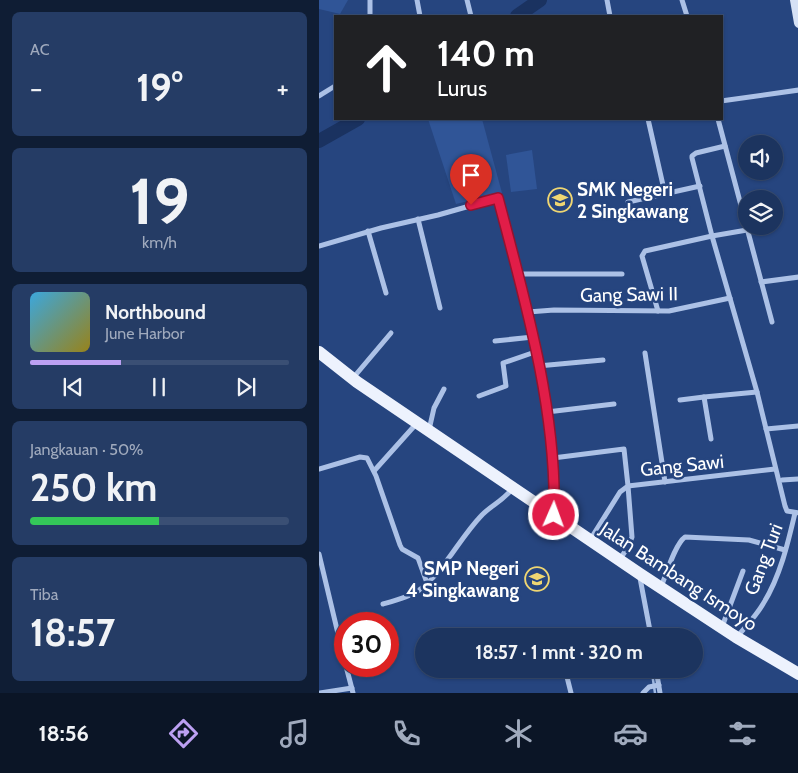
<!DOCTYPE html>
<html lang="id">
<head>
<meta charset="utf-8">
<style>
  :root { --surface:#1c345f; --page:#253c65; --text:#f1f3f6; --muted:#a0aabd; --line:#3a4f74; --accent:#bca0f2 }
  body { margin:0; font-family:Cabin,sans-serif; background:var(--page); color:var(--text); height:100vh; display:flex; flex-direction:column; font-size:19px; white-space:nowrap }
  * { box-sizing:border-box; margin:0 }
  p { font-size:16px; color:var(--muted) }
  .icon { flex:none; width:28px; height:28px; fill:none; stroke:currentColor; stroke-width:2; stroke-linecap:round; stroke-linejoin:round }
  .map { position:relative; flex:1; overflow:hidden }
  .details { display:flex; flex-direction:column; gap:12px; padding:12px; background:#0f1d34; width:319px }
  .details>* { flex:none }
  .top-card { position:absolute; left:15px; top:15px; width:389px; height:105px; border-radius:0px; box-shadow:0 1px 4px #0004,0 0 0 1px var(--line); background:#202124; color:#fff; overflow:hidden }
  .fabs { position:absolute; left:419px; top:135px; display:grid; gap:10px }
  .fabs a { display:grid; place-items:center; width:45px; height:45px; border-radius:50%; background:var(--surface); box-shadow:0 1px 4px #0004,0 0 0 1px var(--line); font-size:25px }
  .speed { position:absolute; left:15px; top:612px; display:flex; gap:10px; font-size:25px; font-weight:700; text-align:center }
  .speed>* { display:grid; place-content:center; width:65px; height:65px; border-radius:50%; background:var(--surface); box-shadow:0 1px 4px #0004,0 0 0 1px var(--line); line-height:1 }
  .speed .limit { border:8px solid #d22; background:#fff; color:#111 }
  .pin { position:absolute; display:grid; place-items:center; width:42px; height:42px; color:#fff; margin:-51px -21px; border-radius:50% 50% 50% 0; rotate:-45deg; box-shadow:0 0 5px #0007 }
  .pin .icon { rotate:45deg }
  .me { position:absolute; width:55px; margin:-28px; rotate:2deg; stroke-linejoin:round; filter:drop-shadow(0 0 4px #0008) }
  .turn { display:flex; align-items:center; gap:18px; height:105px; padding:0 20px; font-size:22px }
  .turn .icon { width:65px; height:65px; stroke-width:2.5 }
  .turn b { display:block; font-size:35px; line-height:42px }
  .big { font-size:38px; font-weight:700; line-height:1.1 }
  .details .tile { flex:1; display:flex; flex-direction:column; justify-content:center; gap:8px; min-width:0; padding:0 18px; border-radius:8px; background:var(--page) }
  .details .dial { align-items:center; gap:0 }
  .dial b { font-size:65px; line-height:1 }
  .song { display:flex; align-items:center; gap:15px }
  .cover { width:60px; height:60px; border-radius:8px; background:linear-gradient(135deg,hsl(200 70% 55%),hsl(50 70% 35%)) }
  .played { height:5px; border-radius:2px; background:linear-gradient(90deg,var(--accent) 35%,var(--line) 35%) }
  .keys { display:flex; justify-content:space-around; direction:ltr }
  .heat { display:flex; justify-content:space-between; align-items:center; font-size:28px; direction:ltr }
  .charge { height:8px; border-radius:4px; background:linear-gradient(90deg,#34c759 50%,var(--line) 0) }
  .trip { position:absolute; left:96px; top:628px; width:288px; height:50px; border-radius:25px; background:var(--surface); box-shadow:0 1px 4px #0004,0 0 0 1px var(--line); font-weight:700; line-height:50px; text-align:center }
  .dock { display:flex; height:80px; justify-content:space-around; align-items:center; background:#0b1526; color:var(--muted) }
  .dock .icon { width:35px; height:35px }
  .dock .current { color:var(--accent) }
  .dock b { font-size:22px; color:var(--text) }
  main { display:flex; flex:1; min-height:0 }
  .map>svg:first-child { display:block }
</style>
</head>
<body>
<main>
<section class="details">
<div class="tile"><p>AC</p>
<div class="heat"><a>−</a><b class="big">19°</b><a>+</a></div>
</div>
<div class="tile dial"><b>19</b><p>km/h</p></div>
<div class="tile">
<div class="song"><i class="cover"></i><div><b>Northbound</b><p>June Harbor</p></div></div>
<div class="played"></div>
<div class="keys"><svg class="icon" aria-label="previous" viewBox="0 0 24 24"><path d="M18 5L8 12l10 7zM5 5v14"/></svg><svg class="icon" aria-label="pause" viewBox="0 0 24 24"><path d="M8 5v14M16 5v14"/></svg><svg class="icon" aria-label="next" viewBox="0 0 24 24"><path d="M6 5l10 7-10 7zM19 5v14"/></svg></div>
</div>
<div class="tile"><p>Jangkauan · 50%</p><b class="big">250 km</b><div class="charge"></div></div>
<div class="tile"><p>Tiba</p><b class="big">18:57</b></div>
</section>
<div class="map">
<svg width="480" height="693" viewBox="0 0 480 693">
  <rect width="100%" height="100%" fill="#26457f"/>
  <g fill="#305597">
    <path d="M0 0H29L21 14 0 9Z"/>
    <path d="M109 119H163L183 193 137 204Z"/>
    <path d="M213 150 218 189 192 192 187 155Z"/>
  </g>
  <g fill="none" stroke-linecap="round" stroke-linejoin="round">
    <path stroke="#a1bbe6" stroke-width="2.5" d="M333 673 336 693"/>
    <g stroke="#1a3260" stroke-width="14">
      <path d="M198 16 221 0"/>
      <path d="M0 141 39 119"/>
    </g>
    <g stroke="#acc1e6" stroke-width="5">
      <path d="M98 0 101 16"/>
      <path d="M148 0 152 16"/>
      <path d="M288 0 291 16"/>
      <path d="M363 0 368 16"/>
      <path d="M51 16V0"/>
      <path d="M0 96 16 86"/>
      <path d="M402 101 480 90"/>
      <path d="M329 119 346 194"/>
      <path d="M399 119 453 322"/>
      <path d="M406 146 377 153 373 156V158L393 236 438 392 466 506 468 511 480 513"/>
      <path d="M309 202 381 186"/>
      <path d="M99 219 121 308"/>
      <path d="M49 231 67 293"/>
      <path d="M0 246 62 228 119 215 179 198C194 257 210 316 221 377 230 422 237 467 235 514"/>
      <path d="M199 274H303"/>
      <path d="M442 282 480 277"/>
      <path d="M339 311 323 256 326 251 393 236 428 230"/>
      <path d="M209 312 235 310 350 311 411 298"/>
      <path d="M176 341 214 337"/>
      <path d="M326 353 346 482"/>
      <path d="M219 366 284 360"/>
      <path d="M34 378 72 333"/>
      <path d="M160 396 187 386 184 363 216 352"/>
      <path d="M361 400 385 397"/>
      <path d="M228 412 295 404"/>
      <path d="M447 429 480 426"/>
      <path d="M110 430 115 408 125 389"/>
      <path d="M392 439 385 397 438 392"/>
      <path d="M234 458 305 449 309 486 301 492 271 540"/>
      <path d="M0 469 41 457 48 458 57 476 81 545 83 549 99 558 108 583"/>
      <path d="M55 471 98 423"/>
      <path d="M463 480 480 479"/>
      <path d="M0 554 26 663"/>
      <path d="M301 559 309 547 313 537 309 486 456 469"/>
      <path d="M321 578 332 636"/>
      <path d="M342 587C347 575 356 544 366 537L430 540 466 550"/>
      <path d="M64 604C78 600 93 596 103 588 127 568 141 538 162 516 172 505 183 502 194 488"/>
      <path d="M403 627 424 571"/>
      <path d="M418 637C427 626 437 616 444 604 461 577 469 543 476 513"/>
      <path d="M27 666 34 693"/>
      <path d="M246 669 252 693"/>
      <path d="M337 669 341 693"/>
      <path d="M1 693 33 688"/>
      <path d="M324 693 330 687 340 685"/>
    </g>
    <path stroke="#d6e1f5" stroke-width="10" d="M476 0 480 23"/>
    <path stroke="#edf2fd" stroke-width="12" d="M0 352 38 382 321 574 417 637 480 674"/>
  </g>
  <g fill="none" stroke-linecap="round" stroke-linejoin="round">
    <g stroke="#92132f" stroke-width="12">
      <path id="route" d="M152 205 179 198C206 300 238 410 235 515"/>
    </g>
    <use href="#route" stroke="#e11d48" stroke-width="9"/>
  </g>
  <defs>
    <g id="school-ring" transform="scale(1.25)"><circle r="9.5" fill="#26457f" stroke="#efd672" stroke-width="1.5"/><path d="M0-5L7-2L0 1L-7-2ZM-4 1L0 2.5L4 1V4Q0 6-4 4Z" fill="#efd672"/></g>
  </defs>
  <g fill-rule="evenodd">
    <use href="#school-ring" x="241" y="200"/>
    <use href="#school-ring" x="218" y="579"/>
  </g>
  <g text-anchor="middle" stroke-width="5" stroke-linejoin="round" paint-order="stroke">
    <g font-size="19" font-weight="bold" fill="#fff" stroke="#26457f" text-anchor="start">
      <text x="258" y="196">SMK Negeri<tspan x="258" dy="22">2 Singkawang</tspan></text>
      <text x="200" y="575" text-anchor="end">SMP Negeri<tspan x="200" dy="22">4 Singkawang</tspan></text>
    </g>
    <g font-size="19" fill="#fff" stroke="#26457f">
      <text transform="translate(310 294) rotate(-1)" y="7">Gang Sawi II</text>
      <text transform="translate(363 465) rotate(-6)" y="7">Gang Sawi</text>
      <text transform="translate(444 559) rotate(-69)" y="7">Gang Turi</text>
      <text transform="translate(360 576) rotate(33)" y="7">Jalan Bambang Ismoyo</text>
    </g>
  </g>
</svg>
<div class="fabs">
<a><svg class="icon" aria-label="sound" viewBox="0 0 24 24"><path d="M4 9h4l5-4v14l-5-4H4zM17 9q2 3 0 6"/></svg></a>
<a><svg class="icon" aria-label="layers" viewBox="0 0 24 24"><path d="M12 4l9 5-9 5-9-5zM3 14l9 5 9-5"/></svg></a>
</div>
<div class="speed"><div class="limit">30</div></div>
<div class="pin" style="left:152px;top:205px;background:#d93025"><svg class="icon" aria-label="arrive" viewBox="0 0 24 24"><path d="M6 21V4h12l-3 4 3 4H6"/></svg></div>
<svg class="me" style="left:235px;top:515px" viewBox="-20 -20 40 40"><circle r="17" fill="#e11d48" stroke="#fff" stroke-width="3"/><path d="M0-11L8 9 0 5-8 9z" fill="#fff"/></svg>
<div class="trip">18:57 · 1 mnt · 320 m</div>
<div class="top-card">
<div class="turn"><svg class="icon" aria-label="ahead" viewBox="0 0 24 24"><path d="M12 20V5M6 11l6-6 6 6"/></svg><div><b>140 m</b>Lurus</div></div>
</div>
</div>
</main>
<nav class="dock">
<b>18:56</b>
<svg class="icon current" aria-label="directions" viewBox="0 0 24 24"><path d="M12 3l9 9-9 9-9-9zM9 14v-3h6M13 9l2 2-2 2"/></svg>
<svg class="icon" aria-label="music" viewBox="0 0 24 24"><path d="M9 18V5l10-2v13"/><circle cx="6" cy="18" r="3"/><circle cx="16" cy="16" r="3"/></svg>
<svg class="icon" aria-label="phone" viewBox="0 0 24 24"><path d="M5 4h4l2 5-3 2q2 4 5 5l2-3 5 2v4C11 20 4 13 5 4z"/></svg>
<svg class="icon" aria-label="climate" viewBox="0 0 24 24"><path d="M12 3v18M4 7l16 10M4 17L20 7"/></svg>
<svg class="icon" aria-label="car" viewBox="0 0 24 24"><path d="M5 17H2v-5l4-1 3-4h7l3 4 3 1v5h-3M9 17h6M6 11h13"/><circle cx="7" cy="17" r="2"/><circle cx="17" cy="17" r="2"/></svg>
<svg class="icon" aria-label="filters" viewBox="0 0 24 24"><path d="M4 7h16M4 17h16"/><circle cx="9" cy="7" r="2"/><circle cx="15" cy="17" r="2"/></svg>
</nav>
</body>
</html>
